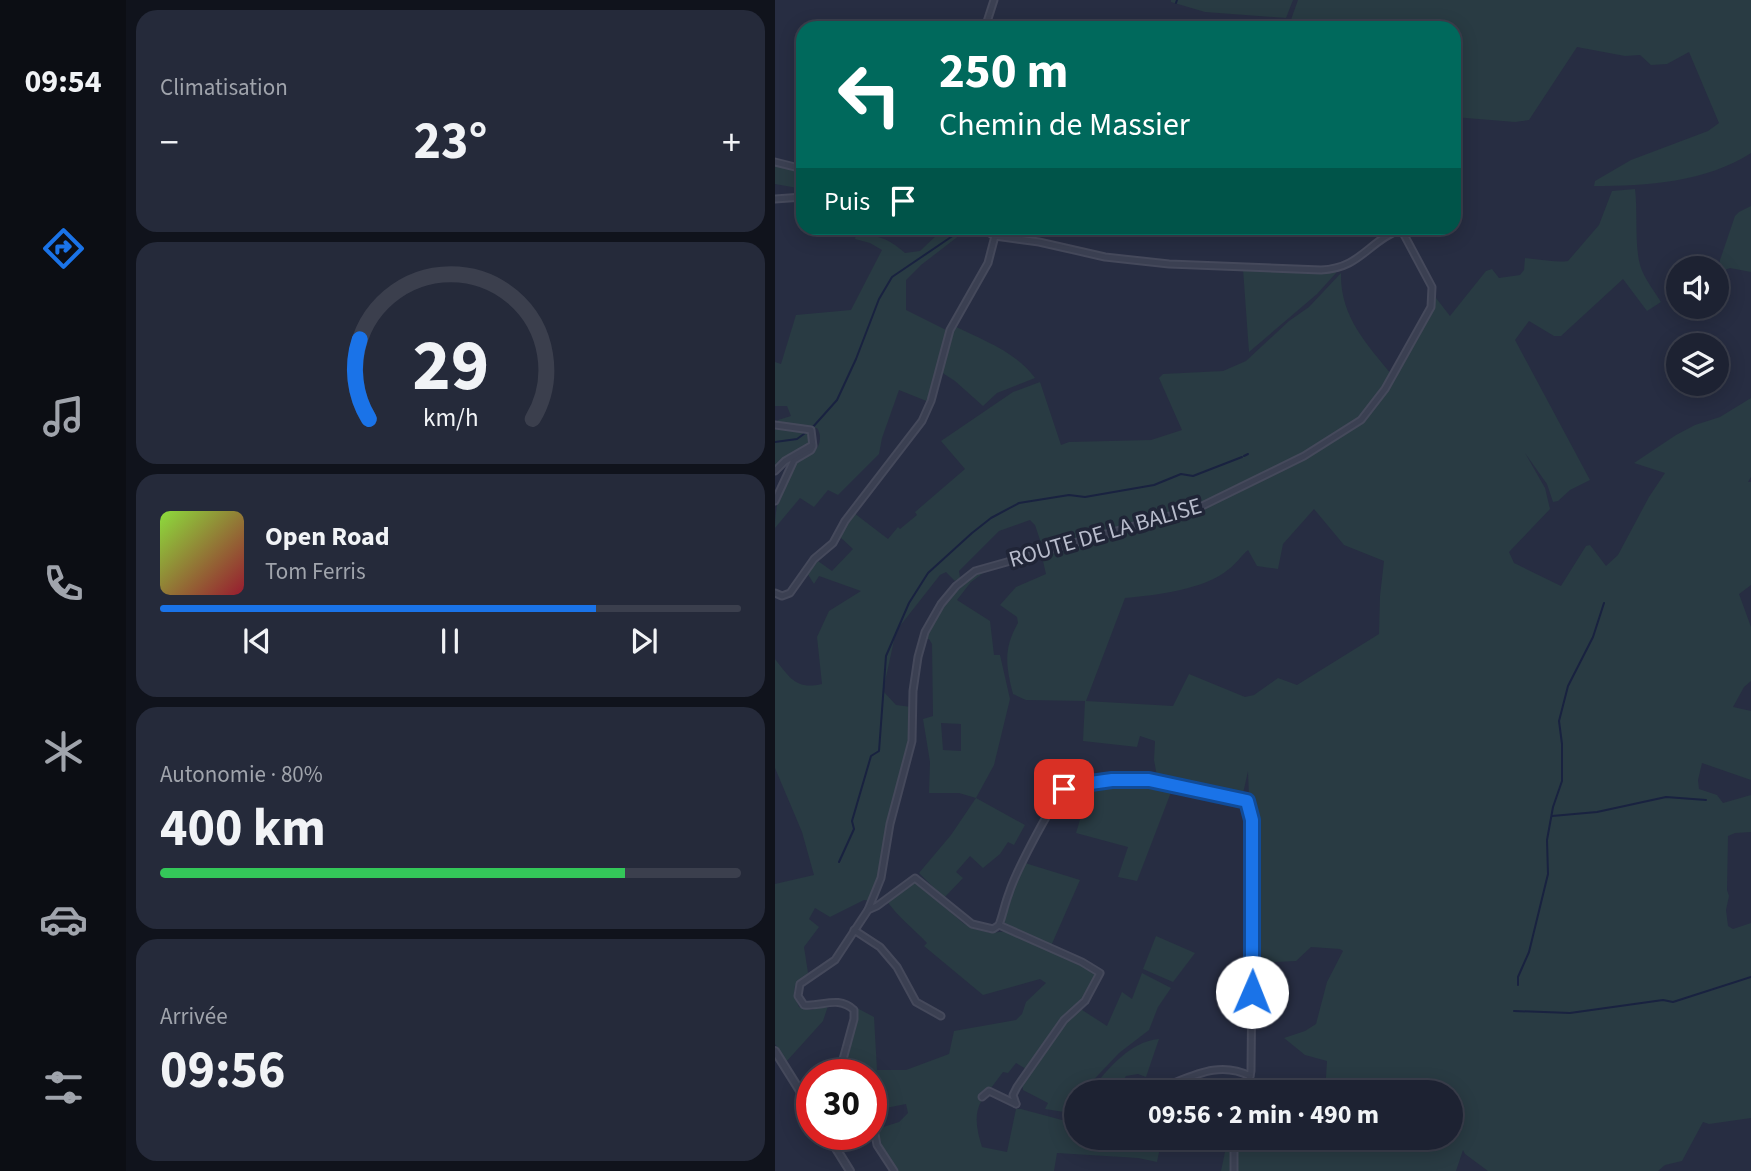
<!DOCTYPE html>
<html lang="fr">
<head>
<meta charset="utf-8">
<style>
  :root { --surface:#1d2232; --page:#252a3a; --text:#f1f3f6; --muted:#a0a4ac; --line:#3b3f4d; --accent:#1a73e8 }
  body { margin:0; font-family:"Source Sans 3",sans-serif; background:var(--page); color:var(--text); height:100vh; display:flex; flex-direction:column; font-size:26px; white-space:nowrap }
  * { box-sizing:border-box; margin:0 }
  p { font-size:23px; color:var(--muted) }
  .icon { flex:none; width:38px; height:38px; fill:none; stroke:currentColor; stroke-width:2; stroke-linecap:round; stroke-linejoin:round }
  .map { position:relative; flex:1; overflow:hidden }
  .drawer { display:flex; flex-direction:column; gap:10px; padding:10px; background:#10131c; width:649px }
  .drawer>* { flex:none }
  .hud { position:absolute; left:21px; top:21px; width:665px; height:214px; border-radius:21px; box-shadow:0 4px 18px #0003,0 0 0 2px var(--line); background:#00695c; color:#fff; overflow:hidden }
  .controls { position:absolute; left:891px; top:256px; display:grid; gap:14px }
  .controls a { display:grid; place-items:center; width:63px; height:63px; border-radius:50%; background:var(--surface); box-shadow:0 4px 18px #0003,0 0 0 2px var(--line); font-size:35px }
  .speed { position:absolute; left:21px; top:1059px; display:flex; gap:14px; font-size:35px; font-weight:700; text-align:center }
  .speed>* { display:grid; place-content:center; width:91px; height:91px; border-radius:50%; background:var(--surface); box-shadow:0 4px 18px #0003,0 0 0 2px var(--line); line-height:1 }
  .speed .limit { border:10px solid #d22; background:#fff; color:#111 }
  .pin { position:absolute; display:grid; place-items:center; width:60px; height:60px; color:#fff; margin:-30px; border-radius:14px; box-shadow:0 4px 10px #0006 }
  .me { position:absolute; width:77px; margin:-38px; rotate:1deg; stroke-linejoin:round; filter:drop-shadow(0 0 5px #0008) }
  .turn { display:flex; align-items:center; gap:24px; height:147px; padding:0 28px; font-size:32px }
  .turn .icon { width:91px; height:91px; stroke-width:2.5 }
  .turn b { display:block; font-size:49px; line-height:60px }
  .then { display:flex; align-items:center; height:66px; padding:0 28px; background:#0003; gap:14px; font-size:26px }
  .big { font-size:52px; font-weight:700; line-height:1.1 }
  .drawer .widget { flex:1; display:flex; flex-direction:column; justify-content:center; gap:10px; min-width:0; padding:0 24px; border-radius:21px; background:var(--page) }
  .drawer .dial { align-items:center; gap:0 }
  .dial svg { height:182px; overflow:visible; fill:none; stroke:var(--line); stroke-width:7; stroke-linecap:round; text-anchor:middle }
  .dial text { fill:var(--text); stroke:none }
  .song { display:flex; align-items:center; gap:21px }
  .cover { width:84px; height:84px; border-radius:10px; background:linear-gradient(135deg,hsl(90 70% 55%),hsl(350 70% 35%)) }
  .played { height:7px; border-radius:4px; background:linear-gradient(90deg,var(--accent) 75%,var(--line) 75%) }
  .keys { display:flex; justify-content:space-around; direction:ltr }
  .heat { display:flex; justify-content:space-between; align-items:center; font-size:38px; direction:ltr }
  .charge { height:10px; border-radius:5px; background:linear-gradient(90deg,#34c759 80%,var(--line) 0) }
  .trip { position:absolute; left:289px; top:1080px; width:399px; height:70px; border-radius:35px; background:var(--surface); box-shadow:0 4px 18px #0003,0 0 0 2px var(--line); font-weight:700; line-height:70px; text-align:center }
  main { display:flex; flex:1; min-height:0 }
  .dock { display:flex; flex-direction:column; width:126px; justify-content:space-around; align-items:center; background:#0c0e14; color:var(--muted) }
  .dock .icon { width:49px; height:49px }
  .dock .on { color:var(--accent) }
  .dock b { font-size:32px; color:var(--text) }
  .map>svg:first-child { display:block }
</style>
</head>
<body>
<main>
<nav class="dock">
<b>09:54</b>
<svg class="icon on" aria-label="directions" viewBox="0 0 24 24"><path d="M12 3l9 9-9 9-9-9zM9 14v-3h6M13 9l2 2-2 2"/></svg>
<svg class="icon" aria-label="music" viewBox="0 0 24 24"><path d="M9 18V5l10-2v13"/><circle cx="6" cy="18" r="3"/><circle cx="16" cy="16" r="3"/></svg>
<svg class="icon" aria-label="phone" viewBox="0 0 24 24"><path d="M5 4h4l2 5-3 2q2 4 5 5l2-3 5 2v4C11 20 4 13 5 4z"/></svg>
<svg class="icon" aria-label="climate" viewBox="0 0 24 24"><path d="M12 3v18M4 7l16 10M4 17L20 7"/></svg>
<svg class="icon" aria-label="car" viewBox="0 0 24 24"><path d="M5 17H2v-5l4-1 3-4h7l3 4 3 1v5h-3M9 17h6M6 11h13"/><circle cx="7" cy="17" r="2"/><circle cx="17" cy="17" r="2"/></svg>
<svg class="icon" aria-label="filters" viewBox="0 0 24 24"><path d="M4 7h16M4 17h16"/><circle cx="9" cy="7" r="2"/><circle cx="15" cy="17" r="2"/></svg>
</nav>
<section class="drawer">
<div class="widget"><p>Climatisation</p>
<div class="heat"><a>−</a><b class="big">23°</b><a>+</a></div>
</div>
<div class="widget dial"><svg viewBox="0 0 100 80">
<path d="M14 69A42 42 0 1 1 86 69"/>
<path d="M14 69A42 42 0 0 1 10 34" stroke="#1a73e8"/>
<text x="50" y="56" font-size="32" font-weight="700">29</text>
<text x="50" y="72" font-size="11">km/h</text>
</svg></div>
<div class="widget">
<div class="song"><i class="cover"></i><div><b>Open Road</b><p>Tom Ferris</p></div></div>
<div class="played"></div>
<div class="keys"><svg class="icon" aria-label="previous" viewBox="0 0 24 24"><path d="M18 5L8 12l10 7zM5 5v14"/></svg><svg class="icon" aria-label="pause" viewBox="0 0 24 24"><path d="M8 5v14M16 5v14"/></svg><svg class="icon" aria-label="next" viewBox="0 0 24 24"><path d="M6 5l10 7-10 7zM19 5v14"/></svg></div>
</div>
<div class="widget"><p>Autonomie · 80%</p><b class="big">400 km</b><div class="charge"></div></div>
<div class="widget"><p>Arrivée</p><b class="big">09:56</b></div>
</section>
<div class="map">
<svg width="976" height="1171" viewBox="0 0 976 1171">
  <rect width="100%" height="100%" fill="#272d42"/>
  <g fill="#293b43" fill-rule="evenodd">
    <path d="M396 0H518L511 18 430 12 396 2Z"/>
    <path d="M523 0H976V153C931 182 872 186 819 186L820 181 856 160 933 131 944 123 914 52 892 64 876 65 865 55 850 56 802 47 754 120 740 122 679 117V28H513Z"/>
    <path d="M0 164 28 170V189L0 184Z"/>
    <path d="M860 189C863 212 859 248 866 268 870 279 879 291 886 302L872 311 848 279 786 336H779L754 321 740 340 815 480 795 490 783 501 778 502 772 484 750 453 770 488 775 509 734 552 739 563 786 586 811 546 815 545 831 566 843 555 874 497 890 473 859 463 901 435 920 425 945 417 976 398V477L973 482H976V585L964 594 976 627V681L969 687 958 707 976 711V780L927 763 923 780 924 789 942 795 948 803 976 795V832L960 833 953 836 952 890 954 896 951 910 953 926 958 929 976 923V1118L934 1124 928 1122 907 1161 890 1165 883 1171H713L690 1154 688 1150 681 1171H446L451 1147 457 1146 461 1138H676V1092H550L552 1061 530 1055 509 1038 530 1031 541 1024 552 982 568 951 565 949 536 947 521 961 480 963 479 826 478 810 474 797 473 771 467 798 397 783 382 776 379 760 380 741 365 736 362 747 308 741 310 701 251 700 238 694C231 666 228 649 243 623L242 617 225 605 241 587 271 574 267 557 270 555 260 525 255 520 224 531 184 571 185 578 180 581 171 572 165 575 121 631 108 691 121 705 136 707V742L113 821 106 869 95 901 89 900 55 917 40 908 34 919 44 927 29 947 33 973 20 986 19 994 24 1007 37 1010 54 1003 48 1021 11 1062 0 1044V884L39 875 27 832 0 768V659C15 678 21 690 47 684L42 637 54 611 86 591 44 576 39 584 32 573 43 561 57 571 78 549 64 536 79 513 113 539 123 527 125 529 142 515 140 512 190 469 166 441 238 392 265 382 286 445 294 442 376 440 407 430 384 378 388 374 448 371 471 361 514 321 534 307 566 273C565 316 591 343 617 375L589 415 523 457 439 497 442 502 530 457 585 424 597 411 651 322 659 299 661 298 675 316 711 271 717 269 724 278 745 275 749 270 750 258C764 259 780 263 793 261L824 225 837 191ZM539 509 569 545 609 561 605 596 604 634 522 685 503 678 479 695 470 697 414 674 398 706 311 701 350 598C381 595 429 590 454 569 461 564 466 556 473 550L482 566 503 569 508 544Z"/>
    <path d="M976 206V272L955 268 944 272 945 260 960 216 964 212Z"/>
    <path d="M161 228H194L146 265 131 280V310L171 330 154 402 124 390 107 438 104 454 63 495 53 490 39 507 25 498 0 528C0 508 5 482 18 465 25 456 40 455 44 444 46 437 45 433 42 428L3 424V420L16 416 12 406H0V362L6 364 21 315 76 310 107 250 95 243 80 239 81 233C104 236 113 238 130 253L145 251 166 231Z"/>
    <path d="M468 269 561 271V273L542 294 474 352Z"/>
    <path d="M179 326C208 340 241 352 260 378L222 393 208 406 180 381 166 372Z"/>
    <path d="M0 428 30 431 35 436 33 444 0 467Z"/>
    <path d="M206 571 208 573 196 582 182 600 215 621 219 655H225L235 699 219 765 201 798 250 825 239 845 233 842 225 854 208 868 195 856 181 872 188 878 169 898 144 873 176 835 201 798 184 793H154L155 762 148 719 158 716 157 644 154 639H149C160 613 179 582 206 571ZM166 723 186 724V751L168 750Z"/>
    <path d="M354 783 398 787 362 881 343 877 353 847 301 833 315 786Z"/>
    <path d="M250 863 305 880 276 946 230 923 229 919 241 880Z"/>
    <path d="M140 881 188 923 199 929 216 933 233 931 322 972 310 998 286 1020 251 1069 241 1063 233 1073 228 1072 216 1088 207 1091 205 1095 207 1100C198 1114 202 1131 207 1147L232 1152 241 1109H246L287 1120H301V1138H387L382 1162 363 1158 282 1153 279 1171H121L109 1153 102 1129 124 1122 133 1113 131 1104 96 1111V1074H68L82 1008 99 1017 102 1070H131L174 1054 179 1031 241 1020 247 1014 251 1002 271 983 265 979 208 995 149 946 152 943C139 929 122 916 112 901L133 883Z"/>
    <path d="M381 936 420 953 398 982 368 969Z"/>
    <path d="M367 973 396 988 383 1007 374 1030 344 1053 307 1092H301V1100L289 1112 270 1109 273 1103 248 1090 247 1083 290 1021 304 1008 332 1026 347 992 357 999Z"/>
    <path d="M384 1039 371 1077 363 1074 351 1076 342 1092H314C333 1070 353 1042 384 1039Z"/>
  </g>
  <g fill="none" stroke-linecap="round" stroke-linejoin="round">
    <g stroke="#192240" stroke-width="2">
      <path d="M401 3 402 0"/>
      <path d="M37 428 62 400 81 359 104 299 117 277 179 235"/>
      <path d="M0 442 22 439 33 431"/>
      <path d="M469 456 473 454"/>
      <path d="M777 816 822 812 891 797 931 800"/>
      <path d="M64 862 79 829 77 821 96 756 104 751 111 656 134 603 153 573 197 533 216 518 244 503 294 495 310 497 379 485 406 474 418 476 467 457"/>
      <path d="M743 985V977L754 952 773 874 772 840 778 807 787 781V744L784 721 793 686 818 637 829 603"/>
      <path d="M739 1011 795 1013 888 1000 898 1002 976 977"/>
    </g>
    <g stroke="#45495b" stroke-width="9">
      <g id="minor">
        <path d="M210 28 219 0"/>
        <path d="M0 162 28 169"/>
        <path d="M0 199 28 197"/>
        <path d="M0 425 36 430 38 446 36 450 19 460 0 501"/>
        <path d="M0 471 10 461 36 446"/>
        <path d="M0 593 7 596 15 593 39 559 58 543 70 521 147 421 156 401 175 330 213 263 220 236"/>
        <path d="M93 910 106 878 115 824 137 741 138 691 143 657 150 632 166 604 181 586 200 571 423 508 529 456 586 420 610 389 656 307 657 287 626 229C592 242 586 268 546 270L394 264 330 257 264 242 220 236 206 228"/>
        <path d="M224 925C228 914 230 903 234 893 240 874 280 794 294 786L337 780H374L472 801 477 820 478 871 476 1071 472 1092"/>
        <path d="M224 925 307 962 325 973 310 1001 289 1020 242 1087 238 1095 241 1104"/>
        <path d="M79 930 105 947 122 967 141 1002 166 1016"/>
        <path d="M64 1074 79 1019V1010C63 995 47 1007 29 1005L23 996 25 984 60 960 93 910 102 906 140 878 197 924 218 929 224 925"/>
        <path d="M391 1086C420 1075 445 1061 475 1076"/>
        <path d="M207 1097 214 1091 241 1104"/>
        <path d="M96 1126 99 1129 102 1145 119 1171"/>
        <path d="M459 1171V1138"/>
      </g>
    </g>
    <g stroke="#45495b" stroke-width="10">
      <g id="tertiary">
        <path d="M0 1051 37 1110"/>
        <path d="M52 1134 75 1171"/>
      </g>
    </g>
    <use href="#minor" stroke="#3b4052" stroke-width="5"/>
    <use href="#tertiary" stroke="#3b4052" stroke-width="6"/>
  </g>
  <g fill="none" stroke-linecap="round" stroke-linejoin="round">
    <g stroke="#114b97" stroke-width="18">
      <path id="route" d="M289 789 294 786 337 780H374L472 801 477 820V992"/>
    </g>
    <use href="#route" stroke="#1a73e8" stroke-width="12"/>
  </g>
  <g text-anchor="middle" stroke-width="7" stroke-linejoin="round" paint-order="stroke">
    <g font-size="23" fill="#b8bccc" stroke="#202537">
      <text transform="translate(330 532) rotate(-16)" y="8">ROUTE DE LA BALISE</text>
    </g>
  </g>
</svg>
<div class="controls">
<a><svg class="icon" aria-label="sound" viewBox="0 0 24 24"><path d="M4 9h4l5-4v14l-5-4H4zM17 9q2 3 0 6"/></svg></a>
<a><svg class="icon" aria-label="layers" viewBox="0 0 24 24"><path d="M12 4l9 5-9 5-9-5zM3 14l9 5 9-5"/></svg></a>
</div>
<div class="speed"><div class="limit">30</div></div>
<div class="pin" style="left:289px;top:789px;background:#d93025"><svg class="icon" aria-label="arrive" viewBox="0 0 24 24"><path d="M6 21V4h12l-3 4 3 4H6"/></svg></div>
<svg class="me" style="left:477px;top:992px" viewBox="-20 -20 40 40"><circle r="19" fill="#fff"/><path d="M0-13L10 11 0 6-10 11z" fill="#1a73e8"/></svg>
<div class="trip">09:56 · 2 min · 490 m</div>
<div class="hud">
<div class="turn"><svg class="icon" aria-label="left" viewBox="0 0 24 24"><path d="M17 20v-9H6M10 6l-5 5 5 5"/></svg><div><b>250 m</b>Chemin de Massier</div></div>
<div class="then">Puis<svg class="icon" aria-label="arrive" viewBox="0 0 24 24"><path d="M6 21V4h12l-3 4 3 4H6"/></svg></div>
</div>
</div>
</main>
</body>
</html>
